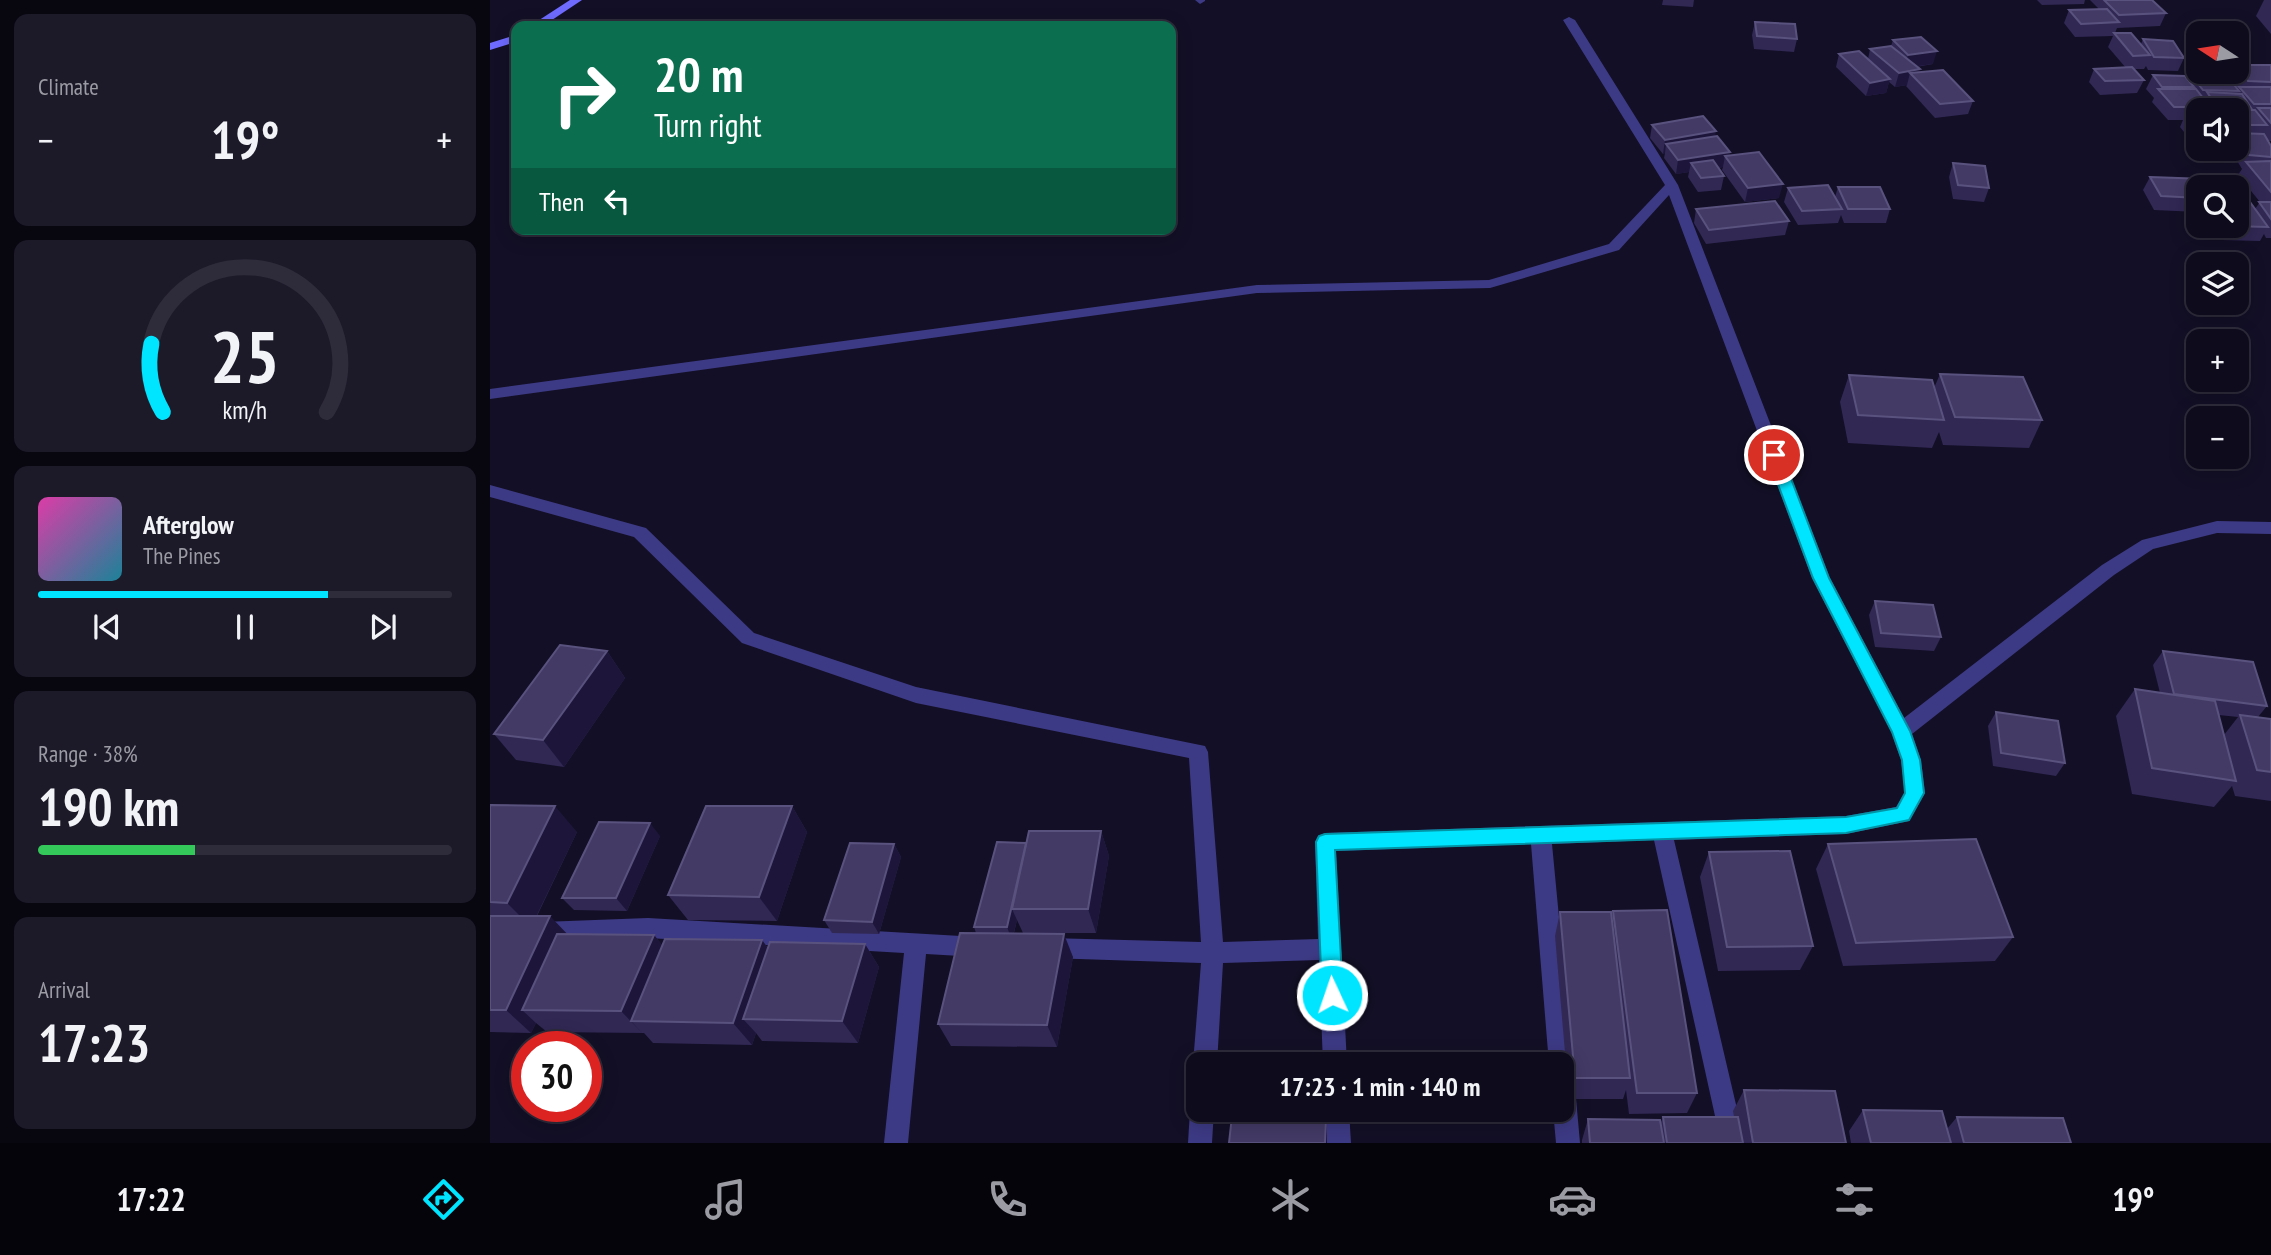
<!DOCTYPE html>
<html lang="en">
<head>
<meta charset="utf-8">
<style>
  :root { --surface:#0e0b1c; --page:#1c1929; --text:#f1f3f6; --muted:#9b9ba3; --line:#2e2b3b; --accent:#00e5ff }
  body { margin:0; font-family:"PT Sans Narrow",sans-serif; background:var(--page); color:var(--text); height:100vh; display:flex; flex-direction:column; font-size:26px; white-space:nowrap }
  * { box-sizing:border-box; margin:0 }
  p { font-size:23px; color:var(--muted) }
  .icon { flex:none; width:38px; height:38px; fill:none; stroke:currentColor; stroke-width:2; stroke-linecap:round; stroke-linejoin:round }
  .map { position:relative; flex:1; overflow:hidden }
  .sheet { display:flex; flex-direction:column; gap:14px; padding:14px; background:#08060f; width:490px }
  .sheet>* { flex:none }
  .guide { position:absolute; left:21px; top:21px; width:665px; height:214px; border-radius:14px; box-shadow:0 4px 18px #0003,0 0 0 2px var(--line); background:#0b6e4f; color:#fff; overflow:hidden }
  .needle { width:46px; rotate:282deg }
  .buttons { position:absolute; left:1696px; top:21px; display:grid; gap:14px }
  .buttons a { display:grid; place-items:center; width:63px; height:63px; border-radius:14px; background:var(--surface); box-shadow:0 4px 18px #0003,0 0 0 2px var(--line); font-size:35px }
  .speed { position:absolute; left:21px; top:1031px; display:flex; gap:14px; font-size:35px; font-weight:700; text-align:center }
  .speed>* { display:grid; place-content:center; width:91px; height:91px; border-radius:50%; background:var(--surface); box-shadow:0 4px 18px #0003,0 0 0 2px var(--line); line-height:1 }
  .speed .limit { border:10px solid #d22; background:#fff; color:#111 }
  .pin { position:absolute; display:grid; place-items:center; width:60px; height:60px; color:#fff; margin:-30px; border:4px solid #fff; border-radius:50%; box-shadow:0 2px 7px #0007 }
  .me { position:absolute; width:77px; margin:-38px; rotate:357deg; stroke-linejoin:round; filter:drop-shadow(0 0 5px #0008) }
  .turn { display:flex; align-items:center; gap:24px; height:147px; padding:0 28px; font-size:32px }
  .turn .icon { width:91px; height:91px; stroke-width:2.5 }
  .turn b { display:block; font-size:49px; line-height:60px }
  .then { display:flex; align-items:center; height:66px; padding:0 28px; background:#0003; gap:14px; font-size:26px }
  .big { font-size:52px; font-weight:700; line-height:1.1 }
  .sheet .tile { flex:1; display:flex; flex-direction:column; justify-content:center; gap:10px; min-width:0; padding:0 24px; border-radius:14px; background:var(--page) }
  .sheet .dial { align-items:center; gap:0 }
  .dial svg { height:182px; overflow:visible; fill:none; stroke:var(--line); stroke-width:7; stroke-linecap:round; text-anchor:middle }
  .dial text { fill:var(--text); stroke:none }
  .song { display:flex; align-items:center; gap:21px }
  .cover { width:84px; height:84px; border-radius:10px; background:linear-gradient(135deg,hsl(320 70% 55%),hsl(190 70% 35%)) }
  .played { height:7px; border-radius:4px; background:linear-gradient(90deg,var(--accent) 70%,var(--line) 70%) }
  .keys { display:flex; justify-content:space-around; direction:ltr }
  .heat { display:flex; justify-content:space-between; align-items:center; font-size:38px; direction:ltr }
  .charge { height:10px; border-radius:5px; background:linear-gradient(90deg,#34c759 38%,var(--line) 0) }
  .trip { position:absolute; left:696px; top:1052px; width:388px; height:70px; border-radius:14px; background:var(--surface); box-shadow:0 4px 18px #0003,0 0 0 2px var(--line); font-weight:700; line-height:70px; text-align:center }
  .menu { display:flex; height:112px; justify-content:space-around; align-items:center; background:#06040b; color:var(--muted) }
  .menu .icon { width:49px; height:49px }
  .menu .on { color:var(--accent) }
  .menu b { font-size:32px; color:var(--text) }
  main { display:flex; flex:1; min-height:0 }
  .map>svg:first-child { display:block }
</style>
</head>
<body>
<main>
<section class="sheet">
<div class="tile"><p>Climate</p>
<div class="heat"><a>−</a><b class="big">19°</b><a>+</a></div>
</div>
<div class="tile dial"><svg viewBox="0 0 100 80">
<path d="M14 69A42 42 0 1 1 86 69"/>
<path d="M14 69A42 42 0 0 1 9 39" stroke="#00e5ff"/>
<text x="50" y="56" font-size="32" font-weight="700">25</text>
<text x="50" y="72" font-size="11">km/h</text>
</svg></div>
<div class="tile">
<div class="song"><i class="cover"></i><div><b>Afterglow</b><p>The Pines</p></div></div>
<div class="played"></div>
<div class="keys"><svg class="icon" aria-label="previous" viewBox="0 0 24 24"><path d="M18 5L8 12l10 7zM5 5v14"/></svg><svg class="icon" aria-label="pause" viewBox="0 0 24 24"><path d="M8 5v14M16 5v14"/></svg><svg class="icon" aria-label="next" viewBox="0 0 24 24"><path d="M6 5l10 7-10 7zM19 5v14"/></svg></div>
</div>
<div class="tile"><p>Range · 38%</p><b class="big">190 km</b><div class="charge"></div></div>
<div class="tile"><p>Arrival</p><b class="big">17:23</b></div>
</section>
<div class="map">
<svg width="1781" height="1143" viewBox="0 0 1781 1143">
  <rect width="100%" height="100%" fill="#130f26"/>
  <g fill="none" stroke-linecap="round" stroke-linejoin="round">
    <g fill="#3d3a85" fill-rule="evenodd">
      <path d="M705 0H715V1L710 4Z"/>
      <path d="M1079 17 1085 20 1188 185 1340 578 1414 718 1612 565 1652 540 1727 521 1781 522V534L1727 533 1663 549 1624 575 1422 734 1431 760 1435 793 1419 821 1356 834 1184 840 1255 1143H1231L1164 840 1062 844 1083 1064 1079 1072 1073 1075V1064H1059L1041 844 846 851 857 1064H833L829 960 733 963 727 1064H709V1073L703 1064 711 963 558 958 550 955 547 948 550 941 558 938 711 942 699 758 426 703 252 643 144 537 0 497V485L156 528 264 633 426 687 715 746 718 752 733 942 828 939 825 842 828 836 835 833 1356 816 1406 807 1415 792 1411 760 1401 731 1322 578 1179 195 1129 250 1000 288 767 293 0 399V389L767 285 999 280 1119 244 1175 185 1073 20Z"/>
      <path d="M158 918 488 937 496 940 499 947 496 954 488 957 436 954 418 1143H394L414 953 158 938 52 942 44 939 41 932 44 925 52 922Z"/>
      <path d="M1073 1075 1081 1079 1085 1087 1090 1143H1066L1063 1110H1073Z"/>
      <path d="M709 1099V1110H724L722 1143H698L700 1110 704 1102Z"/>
      <path d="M835 1110H859L861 1143H837Z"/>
    </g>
    <g fill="#6f6bff" fill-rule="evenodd">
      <path d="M80 0H92L53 26H40Z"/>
      <path d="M26 35V42L0 50V43Z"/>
    </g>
  </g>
  <g fill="#312854" fill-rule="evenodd">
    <path d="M1173 0H1204L1203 7 1172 5Z"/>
    <path d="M1547 0H1595L1594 4 1552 5Z"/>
    <path d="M1600 0H1662L1676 13 1670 26 1627 28 1625 33 1651 44 1653 39 1694 58 1688 71 1658 70 1656 66 1654 69H1644L1654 80 1647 93 1610 95 1599 82 1604 69 1636 68 1618 47 1623 36 1585 37 1574 23 1579 10 1607 9 1608 8Z"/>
    <path d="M1774 0H1781V34L1766 16Z"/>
    <path d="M1265 22 1307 39 1304 52 1264 49 1262 35Z"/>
    <path d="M1403 40 1443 64 1426 67 1430 69 1429 72 1483 101 1478 114 1445 118 1416 86 1417 85 1405 87 1399 82 1396 93 1376 96 1346 67 1349 54 1378 59 1380 49 1401 46Z"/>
    <path d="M1746 65H1781V141H1777L1781 147V238H1776L1774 234 1770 241 1731 240 1721 226H1746L1765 209 1770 202 1748 175 1752 169 1740 149H1746V110H1708V143H1703L1690 127 1693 120H1678L1662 102 1664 98 1656 89 1663 75 1699 81 1701 75 1738 77 1741 72H1746Z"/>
    <path d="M1162 125 1225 137 1240 152 1239 155 1289 198 1255 202 1232 170 1233 167 1228 168 1234 176 1231 190 1208 192 1198 177 1199 172 1186 174 1174 158 1175 153 1173 154 1160 138Z"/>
    <path d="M1463 163 1499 188 1494 202 1463 199 1459 177Z"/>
    <path d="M1660 177 1708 187V212L1664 210 1653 190Z"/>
    <path d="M1348 187 1400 209 1396 223H1354L1351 215 1348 223 1308 225 1294 202 1298 188 1345 197Z"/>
    <path d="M1206 209 1299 221 1295 235 1216 244 1204 223Z"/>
    <path d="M1450 374 1552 420 1539 448 1453 445 1449 432 1442 448 1358 443 1350 402 1359 375 1444 388Z"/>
    <path d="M1385 601 1451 637 1444 651 1385 647 1379 615Z"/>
    <path d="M117 651 135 678 74 767 26 760 4 734Z"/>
    <path d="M1673 651 1777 706 1768 717 1781 719V801L1745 796 1742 786 1724 807 1642 794 1626 716 1645 689 1670 693 1663 665ZM1729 715 1748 717 1734 735Z"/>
    <path d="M1506 712 1575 763 1566 776 1503 766 1498 726Z"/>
    <path d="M0 805 87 832 47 916 77 934 164 935 172 945 272 940 278 948 375 944 389 967 368 1043 272 1041 266 1033 262 1045 163 1043 154 1033 57 1032 46 1023 41 1033 0 1032Z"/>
    <path d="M302 806 317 832 287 921 198 920 178 895Z"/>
    <path d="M611 831 619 856 606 933H544L583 957 567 1047 461 1046 448 1024 486 933 484 927 536 843ZM527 920 533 933H524Z"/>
    <path d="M170 836 137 911 84 910 72 898Z"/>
    <path d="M404 844 411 857 389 934 342 933 334 920Z"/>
    <path d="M1338 844 1523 937 1505 961 1353 966 1326 869Z"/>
    <path d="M1219 852 1323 946 1310 970 1228 971 1210 877Z"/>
    <path d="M1123 911 1207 1093 1197 1113 1139 1114 1136 1090 1133 1099H1079L1065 936 1070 912 1122 915Z"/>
    <path d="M1254 1090 1356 1143H1092V1140L1098 1119 1171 1122 1173 1117H1244L1243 1111Z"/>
    <path d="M1373 1110 1457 1129 1467 1117 1581 1143H1361L1359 1131Z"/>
  </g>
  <g fill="#1d163a">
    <path d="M1447 51 1443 64 1414 68 1418 55Z"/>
    <path d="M1430 69 1427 79 1420 73 1417 85 1405 87 1409 73Z"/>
    <path d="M1400 79 1396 93 1376 96 1380 83Z"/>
    <path d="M1226 131 1224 144H1176L1175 153 1173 154 1175 140Z"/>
    <path d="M1240 152 1238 160 1235 156 1233 167 1206 171 1201 163 1199 172 1186 174 1188 160Z"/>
    <path d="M1293 184 1289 198 1255 202 1258 188Z"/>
    <path d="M117 651 135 678 74 767 53 740Z"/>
    <path d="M65 806 87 832 41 927 17 903Z"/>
    <path d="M302 806 317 832 287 921 269 897Z"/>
    <path d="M160 823 170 836 137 911 126 898Z"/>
    <path d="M611 831 619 856 606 933 598 909Z"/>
    <path d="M538 843 522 909 527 920 522 940 517 927Z"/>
    <path d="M404 844 411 857 389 934 382 922Z"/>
    <path d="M60 916 83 940 32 1010 46 1023 41 1033 16 1010Z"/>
    <path d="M574 934 583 957 567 1047 557 1025Z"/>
    <path d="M164 935 184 959 141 1021 153 1034 131 1011Z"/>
    <path d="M272 940 289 964 253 1019 266 1033 262 1045 243 1023Z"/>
    <path d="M375 944 389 967 368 1043 352 1021Z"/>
    <path d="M836 1118 837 1138V1143H835Z"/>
  </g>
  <g fill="#433a66" stroke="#5a527e" stroke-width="2">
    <path d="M1614 0H1662L1676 13 1629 15Z"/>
    <path d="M1617 9 1629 22 1591 24 1579 10Z"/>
    <path d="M1265 22 1305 24 1307 39 1267 36Z"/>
    <path d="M1624 33H1641L1660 55 1643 56Z"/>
    <path d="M1431 37 1447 51 1418 55 1403 40Z"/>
    <path d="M1653 39 1683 41 1694 58 1664 57Z"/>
    <path d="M1401 46 1430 69 1409 73 1380 49Z"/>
    <path d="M1369 51 1400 79 1380 83 1349 54Z"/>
    <path d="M1746 65H1781V82L1758 81 1746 67Z"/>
    <path d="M1642 67 1654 80 1615 81 1604 69Z"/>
    <path d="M1453 70 1483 101 1450 104 1420 73Z"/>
    <path d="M1663 75 1695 76 1704 87H1672Z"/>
    <path d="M1701 75 1737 76 1749 91 1713 90Z"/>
    <path d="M1749 87H1781V104H1764Z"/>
    <path d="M1668 89H1706L1720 107H1684Z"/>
    <path d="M1717 92 1752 94 1761 108 1727 107Z"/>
    <path d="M1768 108H1781V123Z"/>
    <path d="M1725 110H1765L1777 125H1746V110Z"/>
    <path d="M1696 113H1708V128Z"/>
    <path d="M1213 116 1226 131 1175 140 1162 125Z"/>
    <path d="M1746 133 1774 134 1781 146V157L1759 155Z"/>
    <path d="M1227 136 1240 152 1188 160 1176 144Z"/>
    <path d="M1269 152 1293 184 1258 188 1235 156Z"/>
    <path d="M1223 160 1234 176 1211 178 1201 163Z"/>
    <path d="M1781 161V192L1756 162Z"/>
    <path d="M1463 163 1495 166 1499 188 1468 185Z"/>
    <path d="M1660 177 1716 179 1721 187H1708V198L1671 196Z"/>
    <path d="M1338 185 1352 209 1312 211 1298 188Z"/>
    <path d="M1348 187H1390L1400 209H1358Z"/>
    <path d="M1285 201 1299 221 1219 230 1206 209Z"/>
    <path d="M1746 202H1760L1778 227 1739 226H1746Z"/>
    <path d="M1769 202H1781V219Z"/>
    <path d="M1450 374 1533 377 1552 420 1465 417Z"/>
    <path d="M1359 375 1442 380 1454 420 1368 415Z"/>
    <path d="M1385 601 1443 605 1451 637 1391 633Z"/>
    <path d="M70 645 117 651 53 740 4 734Z"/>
    <path d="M1673 651 1763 662 1777 706 1684 694Z"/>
    <path d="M1645 689 1725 701 1746 781 1662 768Z"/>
    <path d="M1506 712 1568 721 1575 763 1511 753Z"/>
    <path d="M1750 715 1781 719V772L1767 770Z"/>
    <path d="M0 805 65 806 17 903 0 902Z"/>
    <path d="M216 806H302L269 897 178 895Z"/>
    <path d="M109 822 160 823 126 898H72Z"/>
    <path d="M539 831H611L598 909H522Z"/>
    <path d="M1486 839 1523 937 1366 943 1338 844Z"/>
    <path d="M507 842 536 843 517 927H484Z"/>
    <path d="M360 843 404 844 382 922 334 920Z"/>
    <path d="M1300 851 1323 946 1237 947 1219 852Z"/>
    <path d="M1177 910 1207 1093H1147L1123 911Z"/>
    <path d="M1070 912H1121L1140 1078H1085Z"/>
    <path d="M0 916H60L16 1010H0Z"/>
    <path d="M470 933 574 934 557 1025 448 1024Z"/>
    <path d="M67 934 164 935 131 1011 32 1010Z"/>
    <path d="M175 939 272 940 243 1023 141 1021Z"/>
    <path d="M280 942 375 944 352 1021 253 1019Z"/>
    <path d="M1254 1090 1345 1091 1356 1143H1263Z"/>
    <path d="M1373 1110 1452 1111 1461 1143H1381Z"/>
    <path d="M742 1116 836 1118 835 1143H739Z"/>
    <path d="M1173 1117H1248L1253 1143H1177Z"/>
    <path d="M1467 1117 1573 1118 1581 1143H1474Z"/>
    <path d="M1098 1119 1170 1120 1174 1143H1100Z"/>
  </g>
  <path fill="#00e5ff" stroke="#0095a6" stroke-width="2" d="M1284 450 1292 455 1339 578 1420 731 1430 760 1434 793 1419 820 1356 833 845 850 853 995 850 1002 842 1005 835 1002 832 995 826 842 829 836 835 834 1356 817 1407 808 1415 793 1412 760 1402 732 1323 578 1277 455Z"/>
</svg>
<div class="buttons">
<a><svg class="needle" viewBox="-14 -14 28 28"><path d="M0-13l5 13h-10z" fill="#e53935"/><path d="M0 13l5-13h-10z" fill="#9b9ba3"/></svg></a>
<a><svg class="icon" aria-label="sound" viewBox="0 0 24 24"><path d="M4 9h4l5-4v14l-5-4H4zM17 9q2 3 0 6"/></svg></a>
<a><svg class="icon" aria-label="search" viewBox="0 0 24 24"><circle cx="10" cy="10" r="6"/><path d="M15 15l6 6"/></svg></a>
<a><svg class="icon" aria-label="layers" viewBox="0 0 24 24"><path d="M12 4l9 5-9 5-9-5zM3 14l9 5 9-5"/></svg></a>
<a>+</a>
<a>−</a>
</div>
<div class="speed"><div class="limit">30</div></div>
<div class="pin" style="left:1284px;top:455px;background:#d93025"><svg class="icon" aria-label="arrive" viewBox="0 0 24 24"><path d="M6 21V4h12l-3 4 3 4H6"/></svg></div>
<svg class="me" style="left:842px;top:995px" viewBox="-20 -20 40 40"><circle r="17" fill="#00e5ff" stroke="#fff" stroke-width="3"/><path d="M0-11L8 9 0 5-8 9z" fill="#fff"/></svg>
<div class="trip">17:23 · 1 min · 140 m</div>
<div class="guide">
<div class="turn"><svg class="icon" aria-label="right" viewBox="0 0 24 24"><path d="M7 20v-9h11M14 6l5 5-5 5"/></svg><div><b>20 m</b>Turn right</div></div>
<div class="then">Then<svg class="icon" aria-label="left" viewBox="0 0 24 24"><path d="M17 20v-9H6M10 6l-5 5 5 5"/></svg></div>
</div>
</div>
</main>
<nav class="menu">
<b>17:22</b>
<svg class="icon on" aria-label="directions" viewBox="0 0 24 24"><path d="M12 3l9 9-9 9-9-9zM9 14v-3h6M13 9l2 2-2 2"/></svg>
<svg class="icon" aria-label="music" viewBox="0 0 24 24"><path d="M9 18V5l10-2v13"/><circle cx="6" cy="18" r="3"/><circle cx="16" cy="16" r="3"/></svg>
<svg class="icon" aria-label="phone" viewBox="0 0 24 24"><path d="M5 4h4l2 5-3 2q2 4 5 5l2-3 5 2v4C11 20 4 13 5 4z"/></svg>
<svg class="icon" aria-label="climate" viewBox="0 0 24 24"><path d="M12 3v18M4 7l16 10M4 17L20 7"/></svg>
<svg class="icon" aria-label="car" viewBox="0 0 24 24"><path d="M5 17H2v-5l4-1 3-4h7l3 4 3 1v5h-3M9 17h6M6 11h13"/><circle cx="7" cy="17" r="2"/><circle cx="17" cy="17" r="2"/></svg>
<svg class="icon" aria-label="filters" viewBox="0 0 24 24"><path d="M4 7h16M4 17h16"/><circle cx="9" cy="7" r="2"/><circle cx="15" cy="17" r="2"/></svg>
<b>19°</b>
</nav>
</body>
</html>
